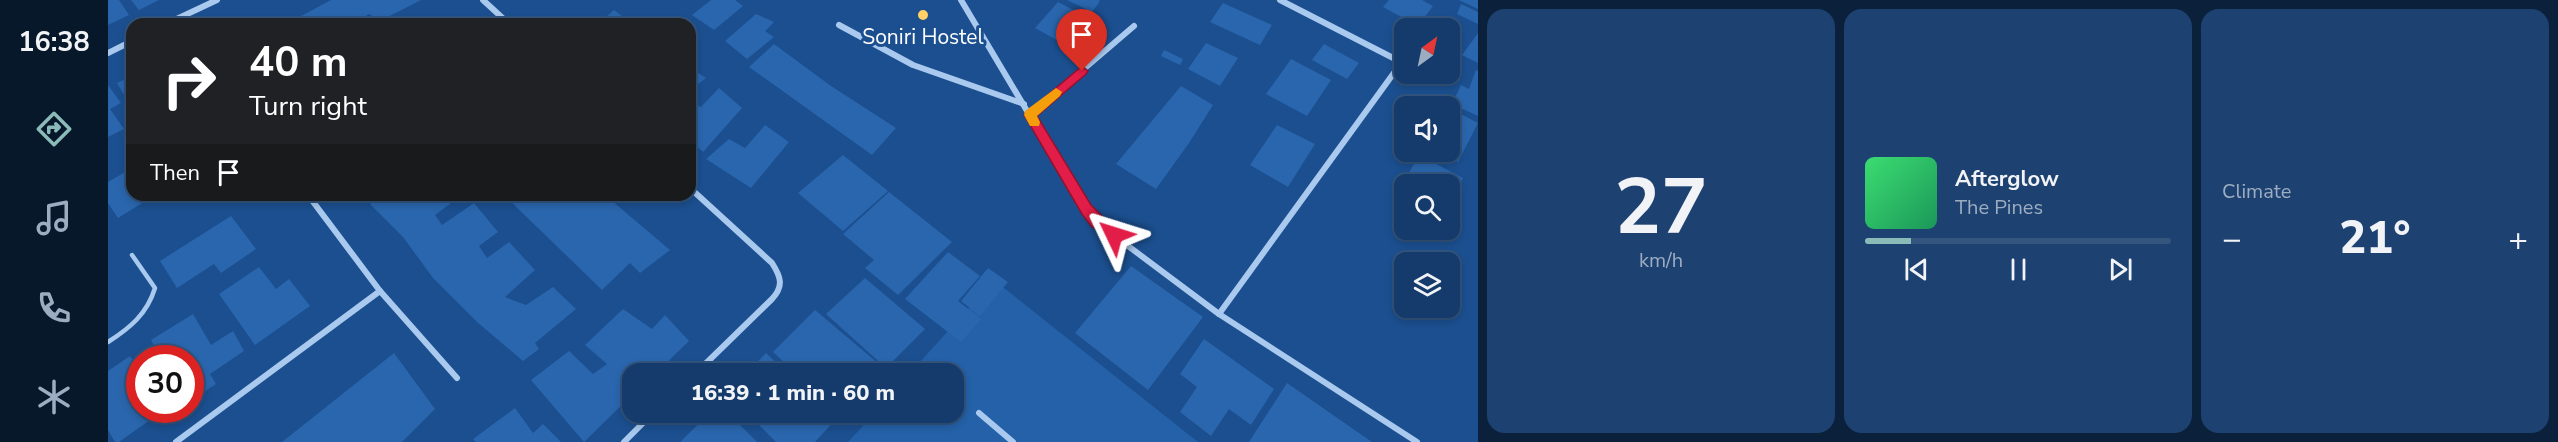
<!DOCTYPE html>
<html lang="en">
<head>
<meta charset="utf-8">
<style>
  :root { --surface:#143b6b; --page:#1d4271; --text:#f1f3f6; --muted:#9dadc1; --line:#33557e; --accent:#8bbbb9 }
  body { margin:0; font-family:"Nunito Sans",sans-serif; background:var(--page); color:var(--text); height:100vh; display:flex; flex-direction:column; font-size:22px; white-space:nowrap }
  * { box-sizing:border-box; margin:0 }
  p { font-size:20px; color:var(--muted) }
  .icon { flex:none; width:33px; height:33px; fill:none; stroke:currentColor; stroke-width:2; stroke-linecap:round; stroke-linejoin:round }
  .map { position:relative; flex:1; overflow:hidden }
  .details { display:flex; flex-direction:column; gap:9px; padding:9px; background:#0b203b; width:1080px }
  .details>* { flex:none }
  .top-card { position:absolute; left:18px; top:18px; width:570px; height:183px; border-radius:18px; box-shadow:0 3px 9px #0003,0 0 0 2px var(--line); background:#202124; color:#fff; overflow:hidden }
  .needle { width:39px; rotate:33deg }
  .controls { position:absolute; left:1286px; top:18px; display:grid; gap:12px }
  .controls a { display:grid; place-items:center; width:66px; height:66px; border-radius:12px; background:var(--surface); box-shadow:0 3px 9px #0003,0 0 0 2px var(--line); font-size:30px }
  .speed { position:absolute; left:18px; top:345px; display:flex; gap:12px; font-size:30px; font-weight:700; text-align:center }
  .speed>* { display:grid; place-content:center; width:78px; height:78px; border-radius:50%; background:var(--surface); box-shadow:0 3px 9px #0003,0 0 0 2px var(--line); line-height:1 }
  .speed .limit { border:9px solid #d22; background:#fff; color:#111 }
  .pin { position:absolute; display:grid; place-items:center; width:51px; height:51px; color:#fff; margin:-62px -26px; border-radius:50% 50% 50% 0; rotate:-45deg; box-shadow:0 0 6px #0007 }
  .pin .icon { rotate:45deg }
  .me { position:absolute; width:66px; margin:-33px; rotate:311deg; stroke-linejoin:round; filter:drop-shadow(0 0 4px #0008) }
  .turn { display:flex; align-items:center; gap:21px; height:126px; padding:0 24px; font-size:27px }
  .turn .icon { width:78px; height:78px; stroke-width:2.5 }
  .turn b { display:block; font-size:42px; line-height:51px }
  .then { display:flex; align-items:center; height:57px; padding:0 24px; background:#0003; gap:12px; font-size:22px }
  .big { font-size:45px; font-weight:800; line-height:1.1 }
  .details .card { flex:1; display:flex; flex-direction:column; justify-content:center; gap:9px; min-width:0; padding:0 21px; border-radius:18px; background:var(--page) }
  .details .dial { align-items:center; gap:0 }
  .dial b { font-size:78px; line-height:1 }
  .song { display:flex; align-items:center; gap:18px }
  .cover { width:72px; height:72px; border-radius:9px; background:linear-gradient(135deg,hsl(140 70% 55%),hsl(150 70% 35%)) }
  .played { height:6px; border-radius:3px; background:linear-gradient(90deg,var(--accent) 15%,var(--line) 15%) }
  .keys { display:flex; justify-content:space-around; direction:ltr }
  .heat { display:flex; justify-content:space-between; align-items:center; font-size:33px; direction:ltr }
  .details .tiles { flex:1; display:grid; gap:9px; grid-template-columns:repeat(3,1fr) }
  .trip { position:absolute; left:514px; top:363px; width:342px; height:60px; border-radius:18px; background:var(--surface); box-shadow:0 3px 9px #0003,0 0 0 2px var(--line); font-weight:800; line-height:60px; text-align:center }
  main { display:flex; flex:1; min-height:0 }
  .dock { display:flex; flex-direction:column; width:108px; justify-content:space-around; align-items:center; background:#08182b; color:var(--muted) }
  .dock .icon { width:42px; height:42px }
  .dock .selected { color:var(--accent) }
  .dock b { font-size:27px; color:var(--text) }
  .map>svg:first-child { display:block }
</style>
</head>
<body>
<main>
<nav class="dock">
<b>16:38</b>
<svg class="icon selected" aria-label="directions" viewBox="0 0 24 24"><path d="M12 3l9 9-9 9-9-9zM9 14v-3h6M13 9l2 2-2 2"/></svg>
<svg class="icon" aria-label="music" viewBox="0 0 24 24"><path d="M9 18V5l10-2v13"/><circle cx="6" cy="18" r="3"/><circle cx="16" cy="16" r="3"/></svg>
<svg class="icon" aria-label="phone" viewBox="0 0 24 24"><path d="M5 4h4l2 5-3 2q2 4 5 5l2-3 5 2v4C11 20 4 13 5 4z"/></svg>
<svg class="icon" aria-label="climate" viewBox="0 0 24 24"><path d="M12 3v18M4 7l16 10M4 17L20 7"/></svg>
</nav>
<div class="map">
<svg width="1370" height="442" viewBox="0 0 1370 442">
  <rect width="100%" height="100%" fill="#1b4f8f"/>
  <path fill="#2461a8" d="M886 280 1090 442H740L767 413 846 412V374L802 373Z"/>
  <g fill="#2a66ad">
    <path d="M0 0H11L21 15 0 25Z"/>
    <path d="M23 0H51L31 10Z"/>
    <path d="M223 0H313L272 21 261 14 245 24 182 22Z"/>
    <path d="M603 0H627L635 6 606 30 584 15Z"/>
    <path d="M959 0H990L992 1 984 12Z"/>
    <path d="M1281 0H1314L1325 6 1310 26 1275 7Z"/>
    <path d="M1351 0H1370V9Z"/>
    <path d="M950 2 979 17 956 44 927 28Z"/>
    <path d="M1115 3 1164 25 1152 45 1102 22Z"/>
    <path d="M1353 4 1370 12V24L1349 14Z"/>
    <path d="M506 10 524 24H490Z"/>
    <path d="M648 14 666 22 657 31 666 37 639 59 617 41Z"/>
    <path d="M1370 33V63L1354 55Z"/>
    <path d="M1098 43 1130 58 1112 86 1080 69Z"/>
    <path d="M666 44 723 86 788 128 764 155 641 67Z"/>
    <path d="M1216 44 1251 63 1239 79 1204 60Z"/>
    <path d="M1056 50 1075 59 1072 65 1053 56Z"/>
    <path d="M1183 59 1223 80 1199 116 1158 94Z"/>
    <path d="M582 68 598 78 582 90Z"/>
    <path d="M1368 70 1370 71V116L1344 104 1353 85 1361 89Z"/>
    <path d="M24 76V108L9 83Z"/>
    <path d="M0 85 13 103 2 109 16 129 0 137Z"/>
    <path d="M1073 86 1105 105 1081 143 1048 189 1008 164Z"/>
    <path d="M611 88 634 108 595 152 582 140V107L586 104 593 107Z"/>
    <path d="M1341 108 1370 123 1350 162 1330 152H1341Z"/>
    <path d="M657 125 681 142 643 188 598 159 621 139 637 148Z"/>
    <path d="M1169 125 1207 144 1180 187 1142 165Z"/>
    <path d="M735 155 780 191 735 231 690 193Z"/>
    <path d="M1311 155 1355 178 1341 206V184H1296V198L1289 194Z"/>
    <path d="M24 168V195H47L10 218 0 203V182Z"/>
    <path d="M781 192 844 242 790 295 757 268 766 260 735 234Z"/>
    <path d="M275 195H354L327 215 334 225 366 203 390 232 371 246 379 258 401 242 427 270 397 297 418 305 445 287 468 309 427 343 431 349 415 361 369 322 325 278 295 237 262 204Z"/>
    <path d="M396 195H497L562 250 532 273 522 263 494 290Z"/>
    <path d="M123 216 148 249 113 273 106 264 69 288 52 261Z"/>
    <path d="M840 252 872 276 850 301 873 319 853 342 797 299Z"/>
    <path d="M1023 266 1095 317 1040 390 967 333Z"/>
    <path d="M151 267 168 289 181 279 202 306 147 345 111 294Z"/>
    <path d="M880 268 900 282 872 316 853 301Z"/>
    <path d="M757 278 817 329 778 368 718 314Z"/>
    <path d="M515 309 544 329 557 315 581 341 547 374H525V394L476 442 423 380 461 351 485 374 499 364 477 345Z"/>
    <path d="M707 310 771 364 762 374H689L665 352Z"/>
    <path d="M85 314 103 345 125 331 136 351 102 374 108 384 82 401V358H52L43 340Z"/>
    <path d="M1096 339 1166 389 1143 425 1121 409 1103 436 1072 412 1089 387 1072 374Z"/>
    <path d="M286 353 327 409 294 442H174Z"/>
    <path d="M658 353 680 374H638Z"/>
    <path d="M22 356 32 370V410H56L11 442H7L0 430V371Z"/>
    <path d="M1179 383 1264 442H1141Z"/>
    <path d="M407 408 425 433 435 424 453 442H368L365 439Z"/>
    <path d="M603 412H619L649 442H572Z"/>
    <path d="M638 412H723L729 418 707 442H668Z"/>
  </g>
  <g fill="none" stroke-linecap="round" stroke-linejoin="round">
    <path stroke="#a9c9ee" stroke-width="4.5" d="M0 342C22 328 39 314 47 288L24 255"/>
    <g stroke="#a9c9ee" stroke-width="6">
      <path d="M375 0 401 24"/>
      <path d="M853 0 969 195 988 222 1111 314 1309 442"/>
      <path d="M1172 0 1293 62"/>
      <path d="M58 24 109 0"/>
      <path d="M731 25 805 65 916 104"/>
      <path d="M0 53 24 41"/>
      <path d="M922 115 1026 26"/>
      <path d="M582 188 664 263C673 277 676 286 664 299L587 374"/>
      <path d="M200 195 272 291 349 378"/>
      <path d="M1111 314 1296 59"/>
      <path d="M871 413 905 442"/>
      <path d="M68 442 272 291"/>
      <path d="M516 442 546 412"/>
    </g>
  </g>
  <path fill="#e11d48" stroke="#92132f" stroke-width="1.5" d="M974 66 980 71 978 74 929 116 983 205 1013 235 1011 239 1006 241 983 226 974 214 916 115Z"/>
  <path fill="#f59e0b" d="M948 88 954 92 952 96 929 116 932 122 931 126H922L916 115 917 111Z"/>
  <circle fill="#ffd166" stroke="#1b4f8f" stroke-width="2" cx="815" cy="15" r="6"/>
  <g text-anchor="middle" stroke-width="6" stroke-linejoin="round" paint-order="stroke">
    <g font-size="21" fill="#fff" stroke="#1b4f8f">
      <text x="815" y="44">Soniri Hostel</text>
    </g>
  </g>
</svg>
<div class="controls">
<a><svg class="needle" viewBox="-14 -14 28 28"><path d="M0-13l5 13h-10z" fill="#e53935"/><path d="M0 13l5-13h-10z" fill="#9dadc1"/></svg></a>
<a><svg class="icon" aria-label="sound" viewBox="0 0 24 24"><path d="M4 9h4l5-4v14l-5-4H4zM17 9q2 3 0 6"/></svg></a>
<a><svg class="icon" aria-label="search" viewBox="0 0 24 24"><circle cx="10" cy="10" r="6"/><path d="M15 15l6 6"/></svg></a>
<a><svg class="icon" aria-label="layers" viewBox="0 0 24 24"><path d="M12 4l9 5-9 5-9-5zM3 14l9 5 9-5"/></svg></a>
</div>
<div class="speed"><div class="limit">30</div></div>
<div class="pin" style="left:974px;top:71px;background:#d93025"><svg class="icon" aria-label="arrive" viewBox="0 0 24 24"><path d="M6 21V4h12l-3 4 3 4H6"/></svg></div>
<svg class="me" style="left:1006px;top:235px" viewBox="-20 -20 40 40"><path d="M0-17L14 15 0 8-14 15z" fill="#e11d48" stroke="#fff" stroke-width="4"/></svg>
<div class="trip">16:39 · 1 min · 60 m</div>
<div class="top-card">
<div class="turn"><svg class="icon" aria-label="right" viewBox="0 0 24 24"><path d="M7 20v-9h11M14 6l5 5-5 5"/></svg><div><b>40 m</b>Turn right</div></div>
<div class="then">Then<svg class="icon" aria-label="arrive" viewBox="0 0 24 24"><path d="M6 21V4h12l-3 4 3 4H6"/></svg></div>
</div>
</div>
<section class="details">
<div class="tiles">
<div class="card dial"><b>27</b><p>km/h</p></div>
<div class="card">
<div class="song"><i class="cover"></i><div><b>Afterglow</b><p>The Pines</p></div></div>
<div class="played"></div>
<div class="keys"><svg class="icon" aria-label="previous" viewBox="0 0 24 24"><path d="M18 5L8 12l10 7zM5 5v14"/></svg><svg class="icon" aria-label="pause" viewBox="0 0 24 24"><path d="M8 5v14M16 5v14"/></svg><svg class="icon" aria-label="next" viewBox="0 0 24 24"><path d="M6 5l10 7-10 7zM19 5v14"/></svg></div>
</div>
<div class="card"><p>Climate</p>
<div class="heat"><a>−</a><b class="big">21°</b><a>+</a></div>
</div>
</div>
</section>
</main>
</body>
</html>
